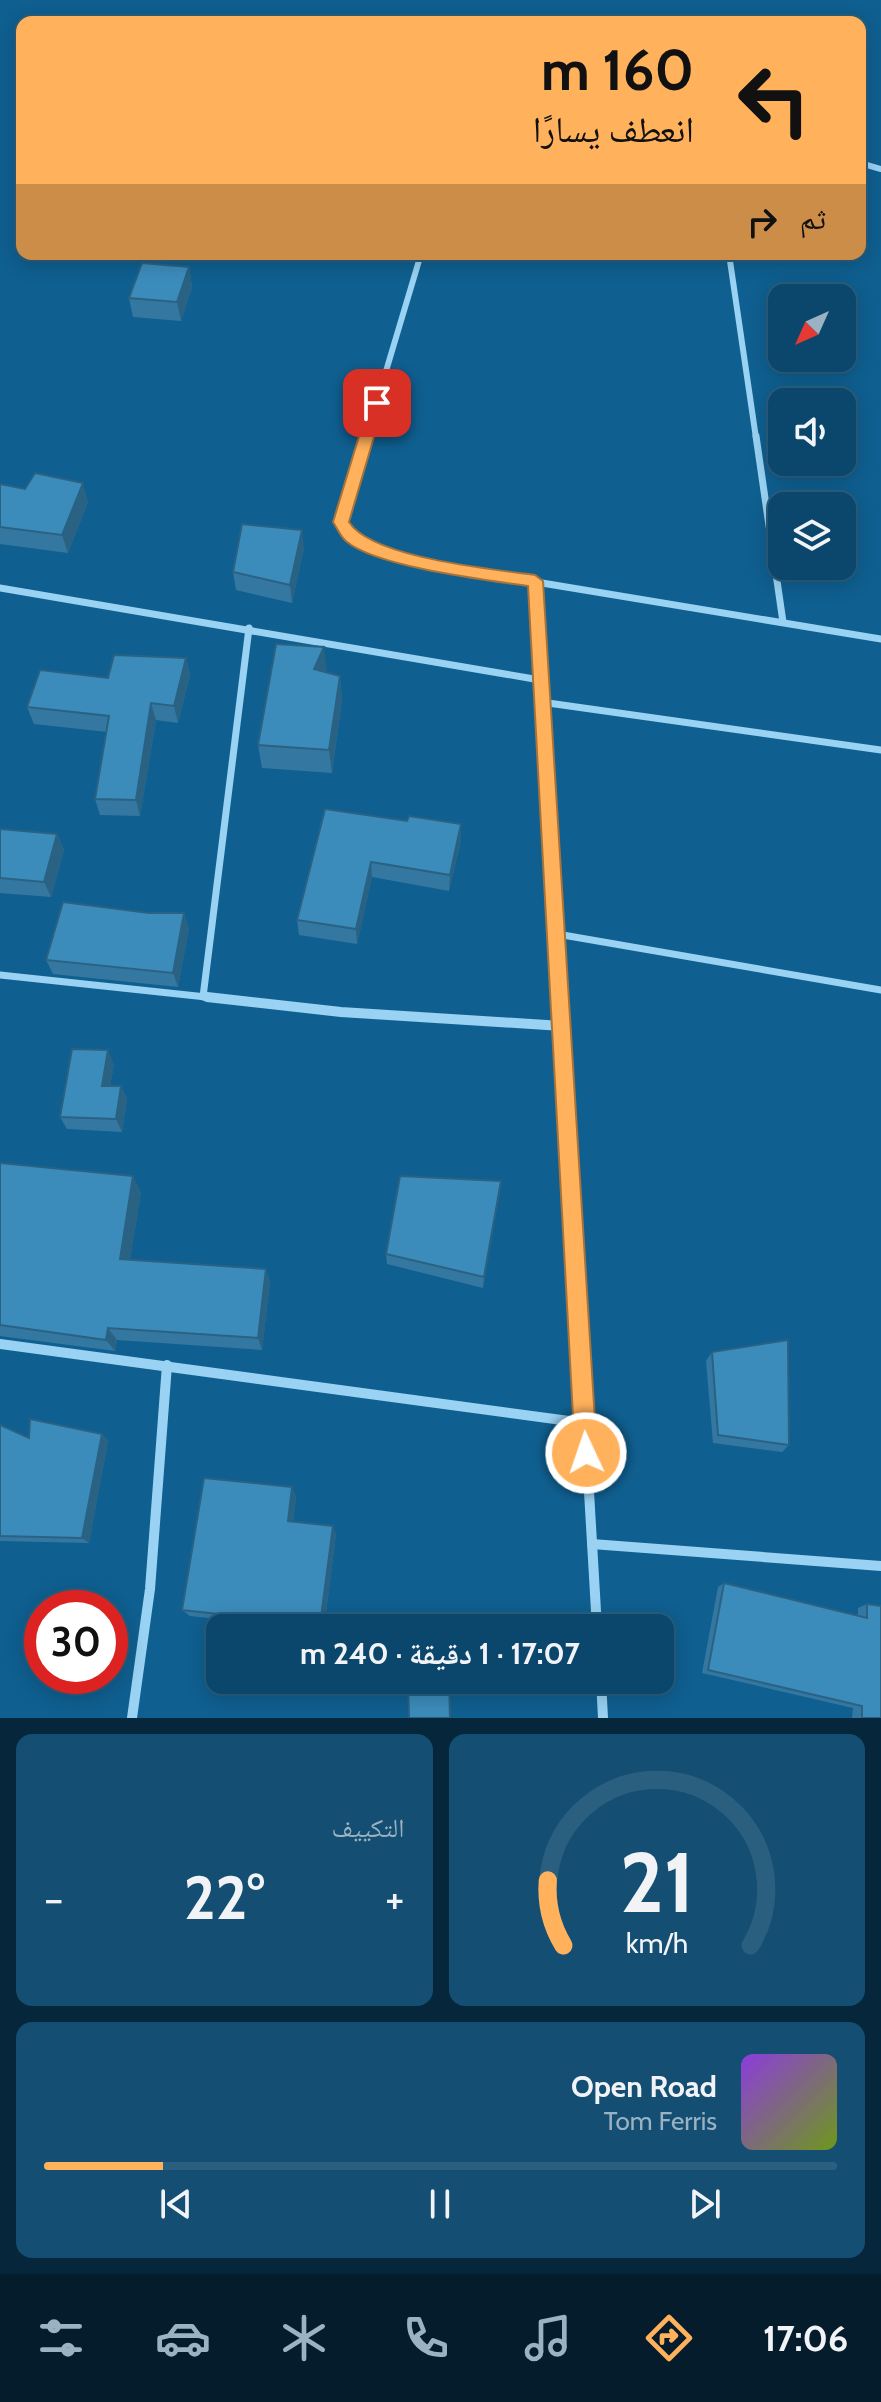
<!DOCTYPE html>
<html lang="ar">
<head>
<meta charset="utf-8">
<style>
  :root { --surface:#0b476c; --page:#144e72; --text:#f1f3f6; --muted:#9ab2c2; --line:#2b5f7f; --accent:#ffb15b }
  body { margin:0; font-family:Cabin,"Noto Naskh Arabic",sans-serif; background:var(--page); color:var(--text); direction:rtl; height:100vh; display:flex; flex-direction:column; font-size:30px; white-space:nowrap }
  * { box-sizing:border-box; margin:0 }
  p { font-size:26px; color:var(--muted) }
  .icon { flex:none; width:44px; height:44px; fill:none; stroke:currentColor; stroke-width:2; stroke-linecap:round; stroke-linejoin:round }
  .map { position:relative; height:1718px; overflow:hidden; direction:ltr }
  .drawer { display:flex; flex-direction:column; gap:16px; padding:16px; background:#06273b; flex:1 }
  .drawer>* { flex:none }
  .top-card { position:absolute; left:16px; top:16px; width:850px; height:244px; border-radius:16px; box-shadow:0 4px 20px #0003,0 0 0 2px var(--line); direction:rtl; background:#ffb15b; color:#111; overflow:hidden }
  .needle { width:52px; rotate:225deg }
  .tools { position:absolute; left:768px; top:284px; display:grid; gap:16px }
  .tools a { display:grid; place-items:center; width:88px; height:88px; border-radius:16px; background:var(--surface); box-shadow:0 4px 20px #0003,0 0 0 2px var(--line); font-size:40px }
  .speed { position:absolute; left:24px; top:1590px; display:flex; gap:16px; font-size:40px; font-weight:700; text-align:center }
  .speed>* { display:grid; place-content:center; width:104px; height:104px; border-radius:50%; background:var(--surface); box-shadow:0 4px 20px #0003,0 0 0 2px var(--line); line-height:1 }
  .speed .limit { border:12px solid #d22; background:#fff; color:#111 }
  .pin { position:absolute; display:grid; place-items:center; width:68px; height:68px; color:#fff; margin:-34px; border-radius:16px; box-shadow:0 4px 12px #0006 }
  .me { position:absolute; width:88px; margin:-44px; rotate:357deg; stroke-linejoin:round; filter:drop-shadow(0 0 6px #0008) }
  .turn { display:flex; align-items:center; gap:28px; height:168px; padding:0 40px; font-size:36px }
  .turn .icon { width:104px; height:104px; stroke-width:2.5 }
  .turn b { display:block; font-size:56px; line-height:68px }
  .then { display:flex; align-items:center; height:76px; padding:0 40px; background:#0003; gap:16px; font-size:30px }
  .big { font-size:60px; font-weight:800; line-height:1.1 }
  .drawer .card { flex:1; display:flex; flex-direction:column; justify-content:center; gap:12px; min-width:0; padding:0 28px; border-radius:16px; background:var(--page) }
  .drawer .dial { align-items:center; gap:0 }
  .dial svg { height:208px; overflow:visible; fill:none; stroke:var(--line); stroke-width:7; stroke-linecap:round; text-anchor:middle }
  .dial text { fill:var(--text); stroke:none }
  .song { display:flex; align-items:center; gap:24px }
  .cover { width:96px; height:96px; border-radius:12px; background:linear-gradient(135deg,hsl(270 70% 55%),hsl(80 70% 35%)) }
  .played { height:8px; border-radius:4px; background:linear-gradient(90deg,var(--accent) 15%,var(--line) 15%) }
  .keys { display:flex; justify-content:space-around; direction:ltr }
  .heat { display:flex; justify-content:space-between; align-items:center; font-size:44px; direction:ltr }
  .drawer .tiles { flex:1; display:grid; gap:16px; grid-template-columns:1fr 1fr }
  .card:last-child { grid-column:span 2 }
  .trip { position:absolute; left:206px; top:1614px; width:468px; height:80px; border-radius:16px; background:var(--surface); box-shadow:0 4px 20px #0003,0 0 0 2px var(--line); font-weight:800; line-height:80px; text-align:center; direction:rtl }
  .tabs { display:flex; height:128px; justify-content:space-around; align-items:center; background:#041c2b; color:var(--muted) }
  .tabs .icon { width:56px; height:56px }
  .tabs .selected { color:var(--accent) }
  .tabs b { font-size:36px; color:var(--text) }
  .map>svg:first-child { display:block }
</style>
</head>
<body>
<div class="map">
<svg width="881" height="1718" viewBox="0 0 881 1718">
  <rect width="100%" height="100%" fill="#0f5f90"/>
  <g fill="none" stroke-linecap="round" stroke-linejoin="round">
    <g stroke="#99d2f3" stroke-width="6">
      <path d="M860 163 881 169"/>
      <path d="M729 254 756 438"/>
      <path d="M366 438 421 254"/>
    </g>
    <g stroke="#99d2f3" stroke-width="7">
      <path d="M367 436 341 522 350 537 370 548 445 567 881 639"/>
      <path d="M756 436 783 622"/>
      <path d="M535 581 560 999"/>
      <path d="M0 588 540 680"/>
      <path d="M541 702 881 750"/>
      <path d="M557 934 881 990"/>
      <path d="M0 975 225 999"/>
      <path d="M203 997 249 628"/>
    </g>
    <g stroke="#99d2f3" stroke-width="10">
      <path d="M207 997 341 1012 562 1026"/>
      <path d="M560 997 597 1628"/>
      <path d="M0 1344 584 1423"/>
      <path d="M592 1544 881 1566"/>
      <path d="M601 1680 603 1718"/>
      <path d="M132 1718 150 1589 167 1365"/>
    </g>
  </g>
  <g fill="#3478a1">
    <path d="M189 267 192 287 181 321 133 317 129 298Z"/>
    <path d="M0 484 88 502 68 553 0 544Z"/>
    <path d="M304 548 292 603 236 590 233 572Z"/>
    <path d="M186 658 190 675 178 723 156 720 140 816 100 815 95 799 107 732 34 724 27 707 108 678Z"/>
    <path d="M327 671 326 673 340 676 342 700 332 773 262 768 258 745Z"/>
    <path d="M325 809 461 840 449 891 372 877 357 944 299 935 297 920Z"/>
    <path d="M0 829 57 834 64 850 51 897 0 893Z"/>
    <path d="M189 928 178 987 53 974 46 960Z"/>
    <path d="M114 1064 110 1086H121L127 1099 122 1132 67 1129 60 1117Z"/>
    <path d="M0 1163 141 1192 130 1260 266 1269 270 1282 262 1350 117 1340 115 1351 0 1336Z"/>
    <path d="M501 1181 483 1288 387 1264 386 1254Z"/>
    <path d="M712 1352 789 1445 782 1452 713 1443 706 1361Z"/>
    <path d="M0 1425 29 1438 102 1434 108 1441 89 1543 0 1541Z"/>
    <path d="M292 1487 296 1497 293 1521 336 1534 324 1628H300L190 1616 182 1610Z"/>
    <path d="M724 1583 858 1616V1608L867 1604 881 1718H852L853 1708 702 1673 718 1587Z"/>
  </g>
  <g fill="#2a6283">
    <path d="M189 267 192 287 181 321 177 302Z"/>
    <path d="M83 483 88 502 68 553 62 535Z"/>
    <path d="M302 530 304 548 292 603 290 585Z"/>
    <path d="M324 647 327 671 316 693 314 669Z"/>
    <path d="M186 658 190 675 178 723 174 706Z"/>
    <path d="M340 676 342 700 332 773 329 750Z"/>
    <path d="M151 703 156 720 140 816 136 800Z"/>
    <path d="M461 824V840L449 891 450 875Z"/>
    <path d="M57 834 64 850 51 897 44 882Z"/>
    <path d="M371 862 372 877 357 944 356 929Z"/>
    <path d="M184 913 189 928 178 987 173 973Z"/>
    <path d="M108 1050 114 1064 108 1099 102 1086Z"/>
    <path d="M121 1086 127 1099 122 1132 116 1119Z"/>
    <path d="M133 1176 141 1192 128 1273 120 1259Z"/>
    <path d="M501 1181 500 1193 483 1288 484 1277Z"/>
    <path d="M266 1269 270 1282 262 1350 258 1338Z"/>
    <path d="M108 1328 117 1340 115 1351 106 1340Z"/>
    <path d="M102 1434 108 1441 89 1543 82 1538Z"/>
    <path d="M292 1487 296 1497 292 1529 288 1521Z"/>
    <path d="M333 1526 336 1534 324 1628H322L320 1625Z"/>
  </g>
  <g fill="#3c8cbb" stroke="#2a6283" stroke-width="2">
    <path d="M142 263 189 267 177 302 129 298Z"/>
    <path d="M35 473 83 483 62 535 0 527V484L25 489Z"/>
    <path d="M242 524 302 530 290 585 233 572Z"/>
    <path d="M276 644 324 647 314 669 340 676 329 750 258 745Z"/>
    <path d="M114 655 186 658 174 706 151 703 136 800 95 799 109 716 27 707 40 670 108 678Z"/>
    <path d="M325 809 407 821 409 816 461 824 450 875 371 862 356 929 297 920Z"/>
    <path d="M0 829 57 834 44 882 0 878Z"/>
    <path d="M63 902 149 913H184L173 973 46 960Z"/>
    <path d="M72 1049 108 1050 102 1086H121L116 1119 60 1117Z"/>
    <path d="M0 1163 133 1176 120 1259 266 1269 258 1338 108 1328 106 1340 0 1325Z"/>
    <path d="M400 1176 501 1181 484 1277 386 1254Z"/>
    <path d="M788 1340 789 1445 718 1435 712 1352Z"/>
    <path d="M30 1419 102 1434 82 1538 0 1536V1425L29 1438Z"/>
    <path d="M204 1478 292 1487 288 1521 333 1526 320 1625 182 1610Z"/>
    <path d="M724 1583 867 1618V1604L881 1606V1718H862V1706L708 1670Z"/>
    <path d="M488 1622V1628H408V1625Z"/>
    <path d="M408 1680H449L450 1718H409Z"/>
  </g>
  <path fill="#ffb15b" stroke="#a6733b" stroke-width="2" d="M377 398 384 403 349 522C372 558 492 569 535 575L543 581 597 1453 594 1461 586 1465 578 1461 575 1453 528 586C486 580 378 567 347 542 341 538 337 528 333 522L369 403Z"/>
</svg>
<div class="tools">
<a><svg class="needle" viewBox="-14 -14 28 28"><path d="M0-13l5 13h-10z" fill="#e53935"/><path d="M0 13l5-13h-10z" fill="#9ab2c2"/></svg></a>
<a><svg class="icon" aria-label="sound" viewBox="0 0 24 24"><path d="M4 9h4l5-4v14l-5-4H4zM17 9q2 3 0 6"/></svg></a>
<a><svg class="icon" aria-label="layers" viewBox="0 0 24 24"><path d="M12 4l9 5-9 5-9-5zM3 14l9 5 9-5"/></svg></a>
</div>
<div class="speed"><div class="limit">30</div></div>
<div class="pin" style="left:377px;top:403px;background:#d93025"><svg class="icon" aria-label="arrive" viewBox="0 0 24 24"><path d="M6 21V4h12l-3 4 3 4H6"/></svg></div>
<svg class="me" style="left:586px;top:1453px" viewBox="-20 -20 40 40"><circle r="17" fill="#ffb15b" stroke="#fff" stroke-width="3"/><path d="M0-11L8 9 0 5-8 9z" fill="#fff"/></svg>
<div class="trip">17:07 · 1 دقيقة · 240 m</div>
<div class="top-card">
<div class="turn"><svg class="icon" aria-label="left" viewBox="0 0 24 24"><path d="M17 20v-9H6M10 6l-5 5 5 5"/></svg><div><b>160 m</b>انعطف يسارًا</div></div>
<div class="then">ثم<svg class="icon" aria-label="right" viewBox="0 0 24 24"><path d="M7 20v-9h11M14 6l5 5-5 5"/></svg></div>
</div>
</div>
<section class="drawer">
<div class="tiles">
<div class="card dial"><svg viewBox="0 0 100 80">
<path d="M14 69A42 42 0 1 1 86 69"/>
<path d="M14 69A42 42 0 0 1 8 44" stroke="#ffb15b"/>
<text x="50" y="56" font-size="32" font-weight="700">21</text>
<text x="50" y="72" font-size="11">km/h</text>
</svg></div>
<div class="card"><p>التكييف</p>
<div class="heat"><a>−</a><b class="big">22°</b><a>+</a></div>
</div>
<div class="card">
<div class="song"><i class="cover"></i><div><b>Open Road</b><p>Tom Ferris</p></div></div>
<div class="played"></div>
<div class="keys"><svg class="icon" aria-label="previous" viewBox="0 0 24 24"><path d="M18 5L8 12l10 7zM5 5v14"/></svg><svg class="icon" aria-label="pause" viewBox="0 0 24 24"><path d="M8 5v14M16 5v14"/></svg><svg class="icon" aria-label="next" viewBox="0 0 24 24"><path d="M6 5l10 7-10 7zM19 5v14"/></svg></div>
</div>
</div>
</section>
<nav class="tabs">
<b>17:06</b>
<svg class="icon selected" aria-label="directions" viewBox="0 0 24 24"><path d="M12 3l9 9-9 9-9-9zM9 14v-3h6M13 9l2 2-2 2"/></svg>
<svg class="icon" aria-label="music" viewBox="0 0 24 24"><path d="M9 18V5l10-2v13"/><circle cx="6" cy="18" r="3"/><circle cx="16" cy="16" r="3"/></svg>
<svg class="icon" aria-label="phone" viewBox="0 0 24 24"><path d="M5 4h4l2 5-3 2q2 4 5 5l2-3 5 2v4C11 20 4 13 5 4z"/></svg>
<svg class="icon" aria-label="climate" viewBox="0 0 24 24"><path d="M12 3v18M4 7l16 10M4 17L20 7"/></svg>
<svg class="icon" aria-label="car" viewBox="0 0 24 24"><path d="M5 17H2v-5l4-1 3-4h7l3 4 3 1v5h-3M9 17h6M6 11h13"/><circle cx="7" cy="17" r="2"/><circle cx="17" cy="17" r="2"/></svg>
<svg class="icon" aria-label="filters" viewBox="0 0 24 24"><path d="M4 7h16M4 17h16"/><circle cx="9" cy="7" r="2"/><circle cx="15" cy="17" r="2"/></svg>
</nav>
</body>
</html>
